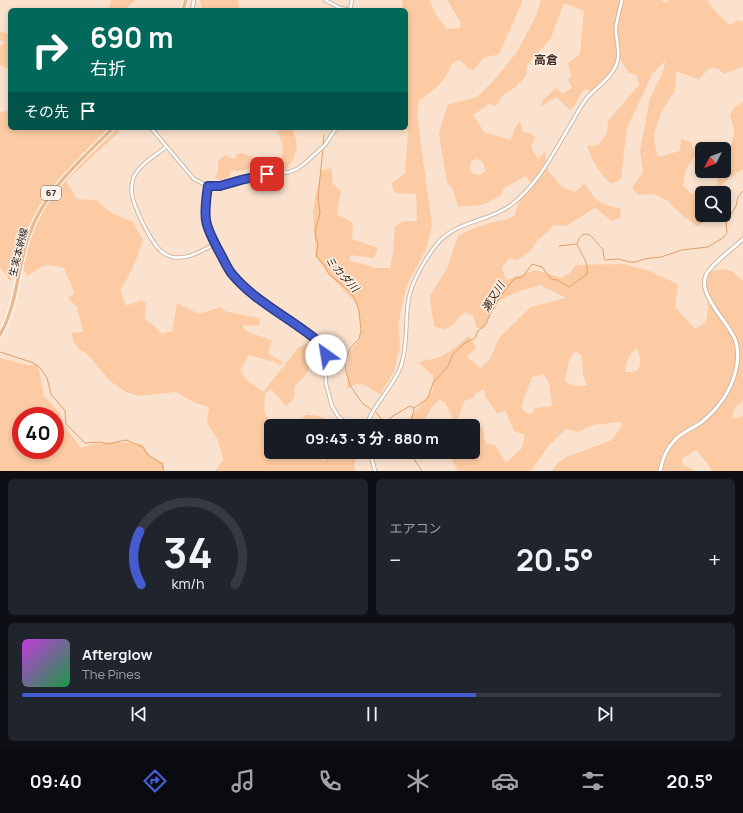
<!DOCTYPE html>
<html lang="ja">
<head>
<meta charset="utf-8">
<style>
  :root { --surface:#171b24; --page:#20242c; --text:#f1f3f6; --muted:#9ea1a6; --line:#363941; --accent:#455cd0 }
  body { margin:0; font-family:Manrope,"Noto Sans JP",sans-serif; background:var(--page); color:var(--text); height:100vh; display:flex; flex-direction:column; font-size:15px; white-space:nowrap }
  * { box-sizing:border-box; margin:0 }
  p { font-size:13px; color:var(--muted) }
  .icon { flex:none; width:22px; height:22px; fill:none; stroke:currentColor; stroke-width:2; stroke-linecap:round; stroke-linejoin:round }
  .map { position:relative; height:471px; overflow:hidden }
  .panel { display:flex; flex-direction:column; gap:8px; padding:8px; background:#0d0f14; flex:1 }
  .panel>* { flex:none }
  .banner { position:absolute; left:8px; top:8px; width:400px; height:122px; border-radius:6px; box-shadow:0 2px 6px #0003; background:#00695c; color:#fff; overflow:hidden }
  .needle { width:26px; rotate:228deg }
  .controls { position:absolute; left:695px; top:142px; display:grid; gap:8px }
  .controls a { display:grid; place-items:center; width:36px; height:36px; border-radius:6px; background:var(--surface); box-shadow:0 2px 6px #0003; font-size:20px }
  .speed { position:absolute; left:12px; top:407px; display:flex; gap:8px; font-size:20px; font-weight:700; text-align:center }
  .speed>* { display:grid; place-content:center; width:52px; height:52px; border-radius:50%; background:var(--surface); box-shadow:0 2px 6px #0003; line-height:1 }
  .speed .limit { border:6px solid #d22; background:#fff; color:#111 }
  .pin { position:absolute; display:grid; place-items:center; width:34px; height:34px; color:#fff; margin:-17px; border-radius:8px; box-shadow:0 2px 6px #0006 }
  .me { position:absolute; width:44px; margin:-22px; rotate:328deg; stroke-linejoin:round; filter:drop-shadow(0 0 3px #0008) }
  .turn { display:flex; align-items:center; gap:14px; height:84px; padding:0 16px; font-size:18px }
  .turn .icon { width:52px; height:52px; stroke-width:2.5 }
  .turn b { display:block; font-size:28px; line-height:34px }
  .then { display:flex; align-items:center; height:38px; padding:0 16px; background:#0003; gap:8px; font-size:15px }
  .big { font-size:30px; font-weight:700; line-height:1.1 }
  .panel .card { flex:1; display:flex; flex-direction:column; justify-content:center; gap:6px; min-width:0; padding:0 14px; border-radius:6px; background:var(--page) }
  .panel .dial { align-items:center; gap:0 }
  .dial svg { height:104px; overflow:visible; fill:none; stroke:var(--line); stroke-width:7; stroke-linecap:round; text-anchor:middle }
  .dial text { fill:var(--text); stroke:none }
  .song { display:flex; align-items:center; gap:12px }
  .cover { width:48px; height:48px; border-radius:6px; background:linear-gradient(135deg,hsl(290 70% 55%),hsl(140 70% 35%)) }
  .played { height:4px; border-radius:2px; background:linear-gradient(90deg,var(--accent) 65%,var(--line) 65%) }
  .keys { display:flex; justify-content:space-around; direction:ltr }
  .heat { display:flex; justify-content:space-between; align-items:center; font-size:22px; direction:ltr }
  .panel .tiles { flex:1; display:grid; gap:8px; grid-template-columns:1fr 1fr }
  .card:last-child { grid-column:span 2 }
  .trip { position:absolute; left:264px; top:419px; width:216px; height:40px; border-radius:6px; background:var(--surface); box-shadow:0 2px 6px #0003; font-weight:700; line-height:40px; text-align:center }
  .tabs { display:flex; height:64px; justify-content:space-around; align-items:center; background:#090b0e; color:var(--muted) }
  .tabs .icon { width:28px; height:28px }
  .tabs .current { color:var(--accent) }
  .tabs b { font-size:18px; color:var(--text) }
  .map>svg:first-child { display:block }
</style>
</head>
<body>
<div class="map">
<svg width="743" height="471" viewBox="0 0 743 471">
  <rect width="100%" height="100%" fill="#fbe2ce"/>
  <g fill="#fdcba3" fill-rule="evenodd">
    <path d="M111 0H137L130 4 127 10H106L109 8Z"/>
    <path d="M200 0H237L240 10H202Z"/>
    <path d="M402 0H429L437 16 447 29 460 28 461 23 447 0H523L499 54 483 58 474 70 469 69 460 60C451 60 450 70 446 76 439 86 429 94 419 100L417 115 432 225 426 249 410 279 405 292 398 325 400 346 394 372 380 394 362 384 353 385 347 389V368L351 350 360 339 362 328 357 305 349 295 328 274 316 256 313 211 316 194 321 171 331 168 333 184 341 191 337 214 353 223 352 239 378 248 374 258 350 255V261L377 268H390L393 253 395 227 403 221H417L416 194 395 193 391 183 405 174 408 132 405 128 406 10H403Z"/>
    <path d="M541 0H662L665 3 669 0H708C713 10 721 18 730 25L738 20 743 22V67L724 74 718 69 709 68 699 80 676 71 675 91 662 110 654 134 655 146 658 157 680 151 681 139 691 142 695 155 685 171 683 186 693 195 699 187 711 192 717 185 719 171H724V156C730 150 735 137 734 128 733 124 731 119 730 115L733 109 743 102V169L725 181 718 193H702V215H708L706 222 697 226 682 215 668 201 654 194 639 195 632 188 643 172 640 151 650 98 662 74 666 60 652 74 645 90 627 128 621 178 617 182 611 183C601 177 591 157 587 146L598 145 607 133 608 121 639 85 637 75 628 72 620 59 610 78 591 91 585 89C577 97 579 103 570 110L556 97 542 106V101L556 88 563 94 572 88 568 80 571 76 568 63 580 54 584 11 564 3 551 38 527 65 526 76 514 88 502 96 496 106 489 104 473 115 484 132 511 140 514 130 520 121 523 132 529 133 535 137 531 147 538 159 545 151 549 173 554 177 562 187 575 192 585 183C595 202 601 204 621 209L620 218 612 221 595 208 566 226 554 225 537 241 531 250 518 260 510 258 502 268 506 280 536 270 561 278 570 273 576 265 623 264 647 270 678 284 675 307 695 329 706 322 708 310 706 283 710 272C727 267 731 269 743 281V400C737 406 731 410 733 419L743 416V471H712L708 464 696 450 682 459V464L695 471H552L557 464 566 457 612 440 623 424 619 422 593 425 578 432 566 429 549 445 531 471H458L451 458 442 452H473V447L480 446 477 428 482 427C485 432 483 437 486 443L495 445 506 463 522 448 525 435 514 431 505 410 497 414 485 396 484 389 476 393 474 398 464 401 456 425 445 403 440 400C431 404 431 412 425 419L426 426H414L409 419 433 390V376L419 363C427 358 430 361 437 358 449 353 459 344 469 336L476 347 467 357 480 368 490 359 499 338 531 307 566 298 540 285 517 292 494 303 484 329 477 328 473 316 464 312 454 324 445 329 435 327 432 315 430 296 447 268 458 236 477 227 497 221 505 220 514 216 523 192 531 183 526 176 504 188 500 196 482 205 458 207 453 190 447 182 439 134 445 112 449 104 477 97 495 79 517 52 536 16ZM477 158 484 164 485 171 480 175 472 173 470 169 471 162ZM637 348C640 355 642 363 638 370L632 372H626C625 362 629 354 637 348ZM574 352 578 353 582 356 583 375 587 385C579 387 571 387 565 381L569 360ZM543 374 549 382 552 406 535 408 533 412 528 415 521 407 532 377Z"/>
    <path d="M0 31 10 35V69L0 65V46L3 44 4 41 0 40Z"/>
    <path d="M10 110V128H121L117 134 66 181 77 199 96 200 113 214 133 222 143 240C137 258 131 274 120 290L126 306 142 300 146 303 145 319 148 322 151 323 162 334 167 332H172L177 303 199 314 221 307 224 311 259 318 260 324 256 326 243 325V328L250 333 272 340 268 354 283 362 280 366 275 362 249 355 240 370 247 380 263 392 298 348 313 341 320 349 323 366 313 361 306 375 295 386 294 398 286 406 271 389 265 394 264 411 272 426 271 452H313L323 461 332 452H357L354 467 356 471H215L223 460 218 440 207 423 209 407 195 403 176 392 138 396 126 392 110 381 88 355 79 349 74 343 71 333 83 332 77 307 68 298 74 293C72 284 67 277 64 268L50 265 43 266 27 276 18 258 10 282 6 274 0 268V112Z"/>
    <path d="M276 128H291C301 145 297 155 286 169 276 170 266 165 256 167 245 168 244 173 231 170L229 177 220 180 214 177 218 173V161L225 155 234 159 237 154 242 153 256 158 275 162 282 156 283 145Z"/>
    <path d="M0 358 28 365H38L44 396 60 413 65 427 81 448C101 440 120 442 142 444L150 456 164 463V471H0ZM21 416H55V450H21Z"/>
    <path d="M306 415C313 414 326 419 335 421L336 426H292Z"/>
  </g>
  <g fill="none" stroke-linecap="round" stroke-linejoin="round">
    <g stroke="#e49f63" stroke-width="1">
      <path d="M323 145 324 135"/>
      <path d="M323 148 318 198 320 213 315 231 316 238 318 244 316 256 324 265 329 274 349 291 355 299 359 311 361 331 359 339 350 348 345 363 346 372 351 387 363 404 372 410"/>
      <path d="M577 243C583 229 590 233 597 243 599 245 602 248 603 250 604 254 603 256 605 260L618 259 630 262H636L644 259 661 257 682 250 708 247 724 237 727 233 726 223 736 206 738 197 743 191"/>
      <path d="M559 246 576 244"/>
      <path d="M0 352 31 362 38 366 41 369 47 378 51 394 65 411 66 424 85 443 101 442 108 444 126 440 143 447 147 454 162 464 164 471"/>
      <path d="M375 411 383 421H387L393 416 410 406 414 408"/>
      <path d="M410 426C410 419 414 415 414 408L428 398 433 383 448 366 453 354 465 343 475 338 478 331 486 324 490 314 505 290 515 278 522 277 525 274 532 264 542 267 551 279 557 280 569 287 587 274C589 262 581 254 577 244"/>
      <path d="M414 452V459L422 471"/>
    </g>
    <g stroke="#d0b7a4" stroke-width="4.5">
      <g id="tertiary">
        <path d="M325 0 340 8 350 10"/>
        <path d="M192 10 194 0"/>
        <path d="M350 10 352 0"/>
        <path d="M151 128 194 179 208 186H215L251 177 289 172 297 169 304 164 325 145 336 128"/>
        <path d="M166 147C155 156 138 165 133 179 132 183 131 189 132 194 133 205 148 235 155 244 159 250 165 255 172 257 187 260 202 251 215 244"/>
        <path d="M208 186 205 206V222L228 269 239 281 261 300 321 344 325 355 326 384 332 406 338 416 349 426"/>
        <path d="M366 426C373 404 393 388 401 366 408 345 405 325 408 303 410 284 425 259 437 244 455 221 489 222 511 205 540 183 556 148 575 117 578 111 582 105 586 99 596 87 612 78 617 63 621 51 615 38 616 27 617 18 620 9 622 0"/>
        <path d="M370 452 375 471"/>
      </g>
    </g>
    <g stroke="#d0b7a4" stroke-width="5">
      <path id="secondary" d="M660 471C662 461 667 448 674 441 680 433 691 429 699 424 717 411 731 391 736 370 738 360 739 349 735 339 728 322 697 294 706 275 711 264 734 248 743 239"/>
    </g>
    <g stroke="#fff" stroke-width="5.5">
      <g id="primary">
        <path d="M183 10 186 0"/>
        <path d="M0 335C17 305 17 271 28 238 43 192 80 161 113 128"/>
      </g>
    </g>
    <use href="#tertiary" stroke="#fff" stroke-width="2.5"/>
    <use href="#secondary" stroke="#fff" stroke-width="3"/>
    <use href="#primary" stroke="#e9ba90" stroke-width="3.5"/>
  </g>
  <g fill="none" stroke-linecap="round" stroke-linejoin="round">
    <g stroke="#2d3c87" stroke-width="10">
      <path id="route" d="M267 174 241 180 220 186H208C203 219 204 224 220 253 224 260 227 268 232 274 255 302 292 319 319 342L323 347 326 355"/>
    </g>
    <use href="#route" stroke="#455cd0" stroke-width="7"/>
  </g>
  <g text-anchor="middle" stroke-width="3" stroke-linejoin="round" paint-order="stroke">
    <rect fill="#fdf2ea" stroke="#6e635c" stroke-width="1" x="41" y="186" width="20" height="14" rx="3"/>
    <g font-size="9" font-weight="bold" fill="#30261f">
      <text x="51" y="196">67</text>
    </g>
    <g font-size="10" fill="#30261f" stroke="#fdf2ea">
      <text transform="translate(18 252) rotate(-76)" y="4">生実本納線</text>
    </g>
    <g font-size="11" font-style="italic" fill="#3f2308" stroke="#fdf2ea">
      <text transform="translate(342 274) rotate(48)" y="4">ミカダ川</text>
      <text transform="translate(493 297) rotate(-58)" y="4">瀬又川</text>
    </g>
    <g font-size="12" font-weight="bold" fill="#3e2b1c" stroke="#fdf2ea">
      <text x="546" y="64">高倉</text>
    </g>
  </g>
</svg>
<div class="controls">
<a><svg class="needle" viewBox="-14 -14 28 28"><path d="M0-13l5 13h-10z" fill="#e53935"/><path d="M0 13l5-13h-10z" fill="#9ea1a6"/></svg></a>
<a><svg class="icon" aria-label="search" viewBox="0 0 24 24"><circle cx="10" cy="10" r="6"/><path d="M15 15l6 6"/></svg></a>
</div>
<div class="speed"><div class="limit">40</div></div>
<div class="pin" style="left:267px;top:174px;background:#d93025"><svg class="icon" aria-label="arrive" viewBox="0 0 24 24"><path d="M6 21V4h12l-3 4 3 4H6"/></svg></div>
<svg class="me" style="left:326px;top:355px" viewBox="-20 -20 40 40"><circle r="19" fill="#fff"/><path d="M0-13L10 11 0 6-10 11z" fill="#455cd0"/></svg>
<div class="trip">09:43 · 3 分 · 880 m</div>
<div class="banner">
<div class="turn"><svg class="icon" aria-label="right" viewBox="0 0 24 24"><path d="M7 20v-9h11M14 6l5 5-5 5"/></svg><div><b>690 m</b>右折</div></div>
<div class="then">その先<svg class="icon" aria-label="arrive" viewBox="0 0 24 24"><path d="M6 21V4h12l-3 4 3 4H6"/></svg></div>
</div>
</div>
<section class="panel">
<div class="tiles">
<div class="card dial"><svg viewBox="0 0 100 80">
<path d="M14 69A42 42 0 1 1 86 69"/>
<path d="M14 69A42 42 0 0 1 13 28" stroke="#455cd0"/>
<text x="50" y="56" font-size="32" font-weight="700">34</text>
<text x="50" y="72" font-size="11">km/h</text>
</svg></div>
<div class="card"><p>エアコン</p>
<div class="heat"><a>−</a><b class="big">20.5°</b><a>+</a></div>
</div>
<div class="card">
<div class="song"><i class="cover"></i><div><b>Afterglow</b><p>The Pines</p></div></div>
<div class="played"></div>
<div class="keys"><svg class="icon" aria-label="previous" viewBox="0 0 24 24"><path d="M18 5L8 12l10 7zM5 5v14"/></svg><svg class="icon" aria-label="pause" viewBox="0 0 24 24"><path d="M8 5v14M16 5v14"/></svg><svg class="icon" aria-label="next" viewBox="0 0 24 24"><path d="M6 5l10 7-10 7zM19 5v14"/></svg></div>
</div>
</div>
</section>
<nav class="tabs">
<b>09:40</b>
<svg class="icon current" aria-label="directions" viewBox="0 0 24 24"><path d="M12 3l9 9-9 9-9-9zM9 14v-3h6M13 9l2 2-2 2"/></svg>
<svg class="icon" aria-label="music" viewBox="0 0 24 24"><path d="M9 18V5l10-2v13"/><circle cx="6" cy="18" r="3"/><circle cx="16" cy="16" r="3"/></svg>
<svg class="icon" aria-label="phone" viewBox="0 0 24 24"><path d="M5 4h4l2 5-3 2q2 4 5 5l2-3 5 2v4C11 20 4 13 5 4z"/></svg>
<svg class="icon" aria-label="climate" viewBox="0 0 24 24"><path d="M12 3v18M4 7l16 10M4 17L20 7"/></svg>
<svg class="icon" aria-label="car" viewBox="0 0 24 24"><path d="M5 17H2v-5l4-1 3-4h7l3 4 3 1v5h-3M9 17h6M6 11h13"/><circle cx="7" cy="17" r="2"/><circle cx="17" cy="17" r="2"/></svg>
<svg class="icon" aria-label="filters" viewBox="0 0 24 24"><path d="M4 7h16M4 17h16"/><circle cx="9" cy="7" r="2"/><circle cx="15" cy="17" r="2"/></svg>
<b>20.5°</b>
</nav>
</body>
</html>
